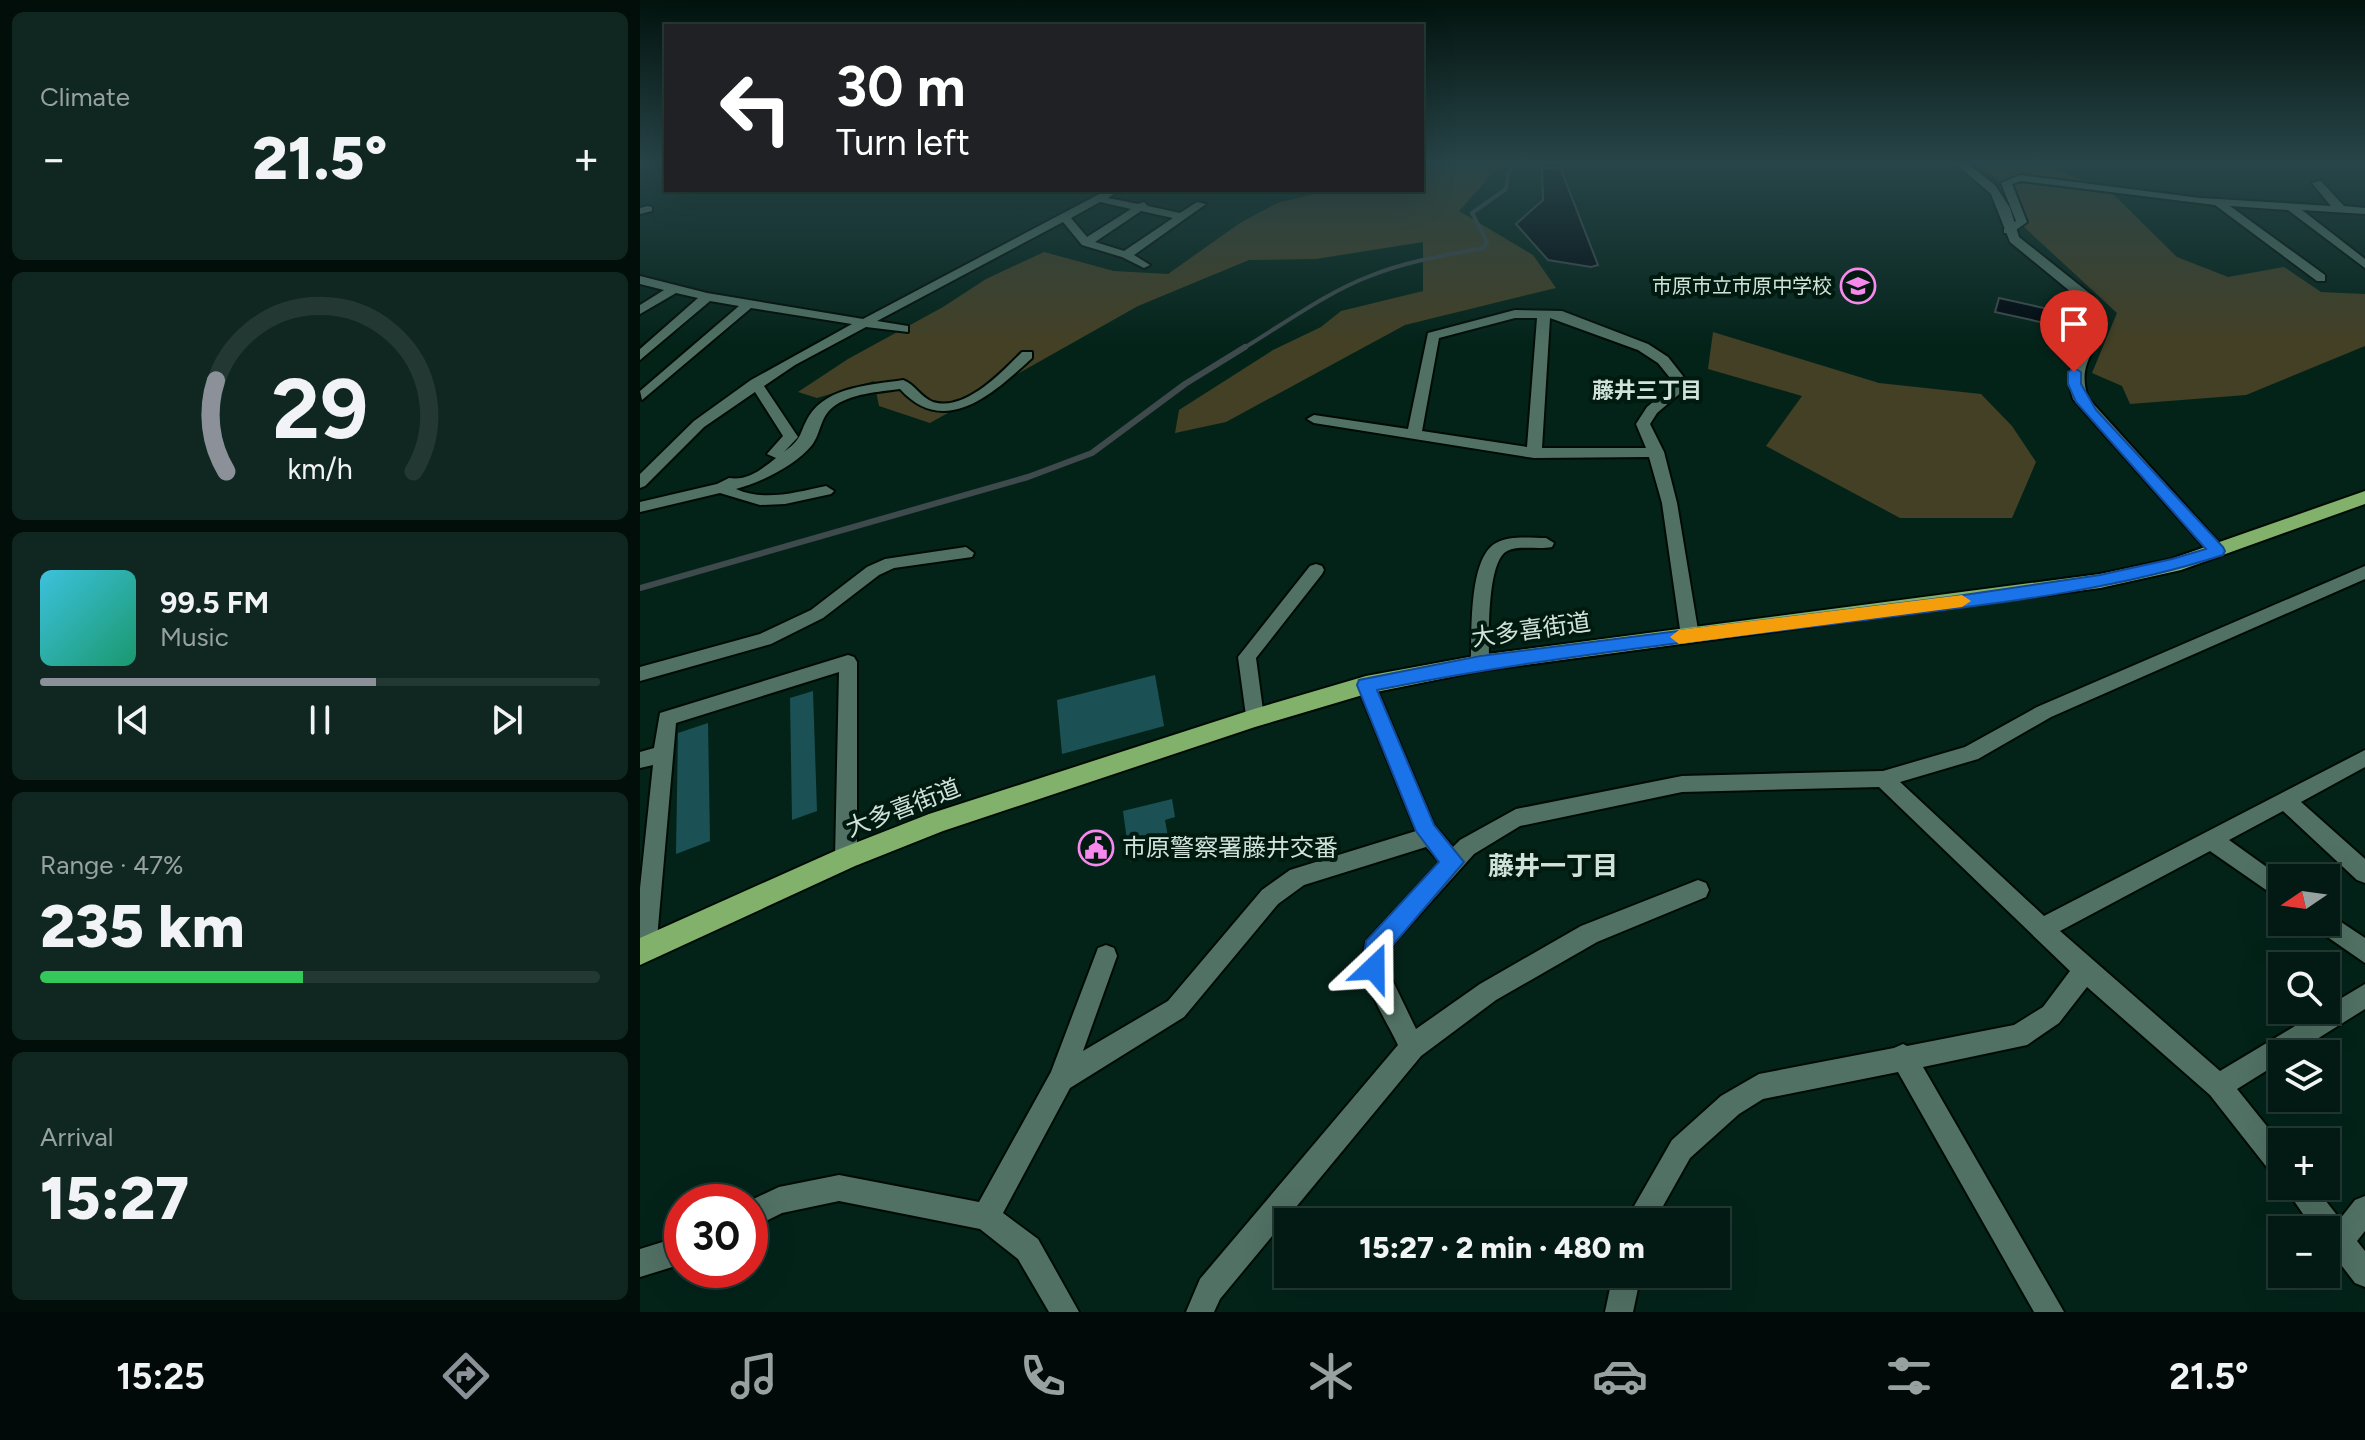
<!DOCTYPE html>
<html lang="en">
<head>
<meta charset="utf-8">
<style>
  :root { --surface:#021a13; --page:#102721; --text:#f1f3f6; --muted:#96a1a0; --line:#233833; --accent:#8c9099 }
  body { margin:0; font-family:Figtree,"Noto Sans JP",sans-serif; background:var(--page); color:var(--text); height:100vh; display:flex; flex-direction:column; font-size:30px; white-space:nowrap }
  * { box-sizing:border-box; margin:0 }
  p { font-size:26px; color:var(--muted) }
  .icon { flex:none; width:44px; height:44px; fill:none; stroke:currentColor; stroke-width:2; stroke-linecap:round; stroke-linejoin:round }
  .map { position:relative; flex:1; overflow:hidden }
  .panel { display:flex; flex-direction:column; gap:12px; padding:12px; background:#010e0a; width:640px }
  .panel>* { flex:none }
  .hud { position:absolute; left:24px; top:24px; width:760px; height:168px; border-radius:0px; box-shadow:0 8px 32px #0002,0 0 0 2px var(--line); background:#202124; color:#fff; overflow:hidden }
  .needle { width:52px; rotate:257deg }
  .fabs { position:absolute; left:1628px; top:864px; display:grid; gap:16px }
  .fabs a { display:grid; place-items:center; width:72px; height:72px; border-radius:0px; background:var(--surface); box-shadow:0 8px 32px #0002,0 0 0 2px var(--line); font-size:40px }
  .speed { position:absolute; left:24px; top:1184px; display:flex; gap:16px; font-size:40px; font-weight:700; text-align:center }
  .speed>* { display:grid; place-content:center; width:104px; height:104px; border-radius:50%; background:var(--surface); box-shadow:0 8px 32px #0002,0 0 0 2px var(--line); line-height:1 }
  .speed .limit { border:12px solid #d22; background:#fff; color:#111 }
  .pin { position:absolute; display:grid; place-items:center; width:68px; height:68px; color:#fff; margin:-82px -34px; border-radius:50% 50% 50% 0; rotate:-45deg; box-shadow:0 0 8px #0007 }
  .pin .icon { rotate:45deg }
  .me { position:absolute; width:88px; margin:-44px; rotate:23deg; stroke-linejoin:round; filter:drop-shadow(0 0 6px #0008) }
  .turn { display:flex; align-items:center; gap:28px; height:168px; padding:0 40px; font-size:36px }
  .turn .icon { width:104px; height:104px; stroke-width:2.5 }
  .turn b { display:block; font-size:56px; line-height:68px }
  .big { font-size:60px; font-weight:800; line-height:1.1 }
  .panel .card { flex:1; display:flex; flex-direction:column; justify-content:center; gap:12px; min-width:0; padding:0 28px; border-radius:12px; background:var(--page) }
  .panel .dial { align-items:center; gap:0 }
  .dial svg { height:208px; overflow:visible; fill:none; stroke:var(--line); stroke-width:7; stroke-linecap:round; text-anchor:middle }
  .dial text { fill:var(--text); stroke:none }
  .song { display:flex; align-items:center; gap:24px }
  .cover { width:96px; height:96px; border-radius:12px; background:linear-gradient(135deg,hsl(190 70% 55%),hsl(160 70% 35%)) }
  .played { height:8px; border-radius:4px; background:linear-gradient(90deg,var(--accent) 60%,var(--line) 60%) }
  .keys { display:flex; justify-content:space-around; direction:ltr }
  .heat { display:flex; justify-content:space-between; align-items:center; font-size:44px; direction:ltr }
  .charge { height:12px; border-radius:6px; background:linear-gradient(90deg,#34c759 47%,var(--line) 0) }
  .trip { position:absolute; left:634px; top:1208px; width:456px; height:80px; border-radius:0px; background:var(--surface); box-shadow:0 8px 32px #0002,0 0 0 2px var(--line); font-weight:800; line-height:80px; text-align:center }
  .dock { display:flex; height:128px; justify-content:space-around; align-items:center; background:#010a08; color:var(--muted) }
  .dock .icon { width:56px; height:56px }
  .dock .current { color:var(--accent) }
  .dock b { font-size:36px; color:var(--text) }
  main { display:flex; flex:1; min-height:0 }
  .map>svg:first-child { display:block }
</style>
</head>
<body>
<main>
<section class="panel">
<div class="card"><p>Climate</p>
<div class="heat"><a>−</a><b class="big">21.5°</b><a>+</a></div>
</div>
<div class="card dial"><svg viewBox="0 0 100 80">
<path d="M14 69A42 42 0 1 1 86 69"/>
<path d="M14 69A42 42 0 0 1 10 34" stroke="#8c9099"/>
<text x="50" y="56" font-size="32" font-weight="700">29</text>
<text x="50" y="72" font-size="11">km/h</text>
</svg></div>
<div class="card">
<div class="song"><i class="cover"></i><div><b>99.5 FM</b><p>Music</p></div></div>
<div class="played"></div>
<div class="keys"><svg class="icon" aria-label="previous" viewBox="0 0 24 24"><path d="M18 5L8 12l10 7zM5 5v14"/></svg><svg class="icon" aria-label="pause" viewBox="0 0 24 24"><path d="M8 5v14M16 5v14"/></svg><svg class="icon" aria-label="next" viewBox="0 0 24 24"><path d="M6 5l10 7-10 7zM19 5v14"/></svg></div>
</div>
<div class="card"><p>Range · 47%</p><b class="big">235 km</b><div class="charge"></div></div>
<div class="card"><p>Arrival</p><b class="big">15:27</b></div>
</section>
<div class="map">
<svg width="1725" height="1312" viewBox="0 0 1725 1312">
  <rect width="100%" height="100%" fill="#032319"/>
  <g fill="#444025">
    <path d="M782 163H862L819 211 893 255 916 288 765 325 586 422 535 433 539 410 633 350 681 327 701 311 783 291V242L676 259 609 260 498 306 290 423 239 406 234 381 177 398 158 392 208 359 303 307 346 279 404 252 474 271 528 274 600 223 637 203 692 190H782Z"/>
    <path d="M1357 163H1404L1474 195 1537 257 1588 277 1644 267 1681 292 1725 294V346L1606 395 1490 404 1482 386 1452 373 1477 313 1371 215 1357 179 1343 169Z"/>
    <path d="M1073 332 1239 383 1341 394 1372 426 1396 462 1372 518H1260L1126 446 1162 396 1068 369Z"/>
  </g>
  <g fill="#000910" stroke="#3f4a4d" stroke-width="2">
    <path d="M920 167 958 265 951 267 908 260 876 224 903 200 902 169Z"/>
    <path d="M1359 298 1417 311 1414 325 1355 312Z"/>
  </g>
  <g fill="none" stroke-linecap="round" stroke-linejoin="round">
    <path stroke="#3f4a4d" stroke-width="4" d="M602 349C644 324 685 293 730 276 767 261 806 255 844 248L847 242 832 213 866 189 868 174 875 163"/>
    <path stroke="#3f4a4d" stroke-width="6" d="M0 588 388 477 452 453 545 384 605 347"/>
  </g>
  <g fill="#1b5154">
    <path d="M515 675 524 726 422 754 417 700Z"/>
    <path d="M173 691 177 811 152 820 150 698Z"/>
    <path d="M68 723 70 841 36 854 38 733Z"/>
    <path d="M532 799 535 817 525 820 531 854 510 861 509 856 490 862 483 811Z"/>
  </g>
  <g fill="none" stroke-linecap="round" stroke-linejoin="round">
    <g stroke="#000b05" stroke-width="4">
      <g id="minor">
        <path d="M1380 175 1560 198 1691 206 1672 183 1681 181 1704 206 1725 208V214L1662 210 1725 259V268L1648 210 1590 206 1685 275V281H1677L1575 205 1381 181 1372 184 1387 222 1372 233H1364V229L1376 221 1361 183Z"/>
        <path d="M467 190H480L468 198 498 204 504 202 508 206 540 213 557 202 566 204 494 255 510 265 504 268 482 257 442 245 423 222 237 321 268 326V332L226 327 155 365 124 386 158 437 144 452C164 437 158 435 169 416 188 386 232 385 263 380 275 384 280 397 293 402 325 412 362 372 382 352H392V358C354 393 305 439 260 389 239 392 211 393 193 407 180 417 181 433 172 445 156 465 120 483 96 489 125 502 157 492 186 486L194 491 191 494 145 504 120 505 80 493 0 512V502L77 484 89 478C108 481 122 469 136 458L127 454 143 436 115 392 64 427 5 486 0 488V474L54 421 111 380 212 324 111 308 2 400 0 391 99 306 70 301 0 360V349L58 298 36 293 0 314V305L24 290 0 284V276L67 293 223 319ZM460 202 491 209 447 237 431 218ZM501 211 533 218 484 251 455 242Z"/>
        <path d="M8 206 12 207V211L0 214V208Z"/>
        <path d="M875 310 922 311 1008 344 1028 357 1050 385 1017 413 1010 424 1024 452 1037 503 1059 636 1056 641H1044L1041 636 1022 503 1009 457 894 458 674 423 667 419 674 415 768 429 788 333ZM875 318H897L887 447 782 431 799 338ZM910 318 998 350 1018 363 1035 384 1007 407 996 424 1006 448H902Z"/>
        <path d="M906 538 914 543 912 547C898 550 879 545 867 551 846 562 849 641 849 663L846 668H834L831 663C832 635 828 558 856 543 870 535 891 538 906 538Z"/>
        <path d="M326 547 334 553 332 557 254 568 239 575 183 618 131 644 0 681V667L120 634 171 610 227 567 245 559Z"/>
        <path d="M676 564 682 566 684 570 682 574 616 658 624 718 621 723H607L598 657 670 566Z"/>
        <path d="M1725 566V579L1411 717 1338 759 1260 782 1404 916 1725 750V767L1661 802 1725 859V883L1717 880 1643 811 1589 840 1642 878V901L1570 851 1420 931 1580 1071 1725 984V1009L1653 1054H1642V1061L1597 1089 1642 1145V1179L1633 1175 1570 1095 1447 987 1419 1023 1387 1045 1283 1067 1424 1312H1394L1258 1072 1123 1099 1099 1114 1050 1158 1014 1222H985L1032 1140 1081 1096 1119 1074 1254 1048 1263 1044 1267 1046 1374 1025 1403 1007 1430 971 1239 787 1042 792 880 826 834 854 746 952V967L776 1029 840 984 941 926 1058 880 1066 883 1069 890 1066 897 957 942 856 1000 781 1056 580 1299 574 1312H546L560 1279 758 1045C744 1015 713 973 727 940L800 862 786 847 664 885 638 904 544 1017 430 1088 363 1213 398 1239 439 1312H409L378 1259 340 1229 199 1201 142 1213 110 1229V1202H107L139 1187 199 1175 339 1202 411 1072 458 948 466 945 474 948 477 956 443 1051 528 1001 622 890 650 870 776 831 717 685 719 680H733L794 825 813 847 820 840 876 809 1042 776 1243 771 1325 747 1397 707Z"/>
        <path d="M208 655 214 657 217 662V858L214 865 206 867 198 865 195 858 199 672 36 723 16 950 13 958 5 961 0 959V888L13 765 0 768V752L14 748 20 713Z"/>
        <path d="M1686 912 1725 938V963L1676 929 1673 922H1686Z"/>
        <path d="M1644 1186H1674L1700 1219 1715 1200 1725 1196V1231L1717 1241 1725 1251V1287L1715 1283 1686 1245V1230H1674Z"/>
        <path d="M42 1236V1264L0 1277V1249Z"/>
        <path d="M973 1274H1001L993 1312H965Z"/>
      </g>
    </g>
    <g stroke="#000b05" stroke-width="4">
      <path id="tertiary" d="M1315 163H1327L1355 185 1370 208 1379 237 1453 296 1466 324C1455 354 1437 363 1448 398L1583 547 1586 551 1583 555H1571L1433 399C1422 363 1440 355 1452 324L1442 301 1370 242 1351 194Z"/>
    </g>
    <g stroke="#000b05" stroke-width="4">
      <path id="trunk" d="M1725 491V504L1541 570 1460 588 840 671 726 694 615 727 303 831 215 866 0 965V938L197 850 289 814 614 709 726 676 840 655 1460 574 1531 559Z"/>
    </g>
    <use href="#minor" fill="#517164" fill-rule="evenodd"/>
    <use href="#tertiary" fill="#517164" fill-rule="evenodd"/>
    <use href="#trunk" fill="#82b16b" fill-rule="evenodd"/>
  </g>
  <linearGradient id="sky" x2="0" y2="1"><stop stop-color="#02130e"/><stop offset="0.47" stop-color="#284549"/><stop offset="1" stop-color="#284549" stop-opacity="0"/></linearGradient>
  <rect width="1725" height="346" fill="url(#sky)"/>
  <path fill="#1a73e8" stroke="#114b97" stroke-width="2" d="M1434 368 1441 372V384L1456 410 1583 547 1585 551 1583 555C1475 590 1361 603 1249 617 1078 639 906 656 737 690L794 825 824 862 746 953 742 976 734 979 725 976 722 968 726 941 799 862 776 831 717 685 719 680 840 656 1310 597 1460 575 1532 559 1566 549 1436 402 1428 384V372Z"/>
  <path fill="#f59e0b" d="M1322 595 1331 601 1322 607 1039 644 1030 637 1039 630Z"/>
  <defs>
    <g id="school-ring" transform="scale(1.8)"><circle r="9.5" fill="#001a10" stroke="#f788ec" stroke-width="1.5"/><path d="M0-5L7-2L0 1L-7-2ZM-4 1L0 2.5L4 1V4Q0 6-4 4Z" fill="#f788ec"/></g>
    <g id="civic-ring" transform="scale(1.8)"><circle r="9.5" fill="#001a10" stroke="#f788ec" stroke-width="1.5"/><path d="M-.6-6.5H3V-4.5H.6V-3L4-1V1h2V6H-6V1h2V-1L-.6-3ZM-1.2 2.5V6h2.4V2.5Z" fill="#f788ec"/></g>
  </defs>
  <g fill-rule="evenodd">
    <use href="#school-ring" x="1218" y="286"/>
    <use href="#civic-ring" x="456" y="848"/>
  </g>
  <g text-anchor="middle" stroke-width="8" stroke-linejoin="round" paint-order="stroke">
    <g font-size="20" fill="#d1e2da" stroke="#001a10" text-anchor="end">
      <text x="1192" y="293">市原市立市原中学校</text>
    </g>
    <g font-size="22" font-weight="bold" fill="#d1e2da" stroke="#001a10">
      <text x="1007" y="398">藤井三丁目</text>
    </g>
    <g font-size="24" fill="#d1e2da" stroke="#001a10">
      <text transform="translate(891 630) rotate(-8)" y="8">大多喜街道</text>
      <text transform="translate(263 808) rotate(-21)" y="8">大多喜街道</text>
    </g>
    <g font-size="24" fill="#d1e2da" stroke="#001a10" text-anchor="start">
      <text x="482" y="856">市原警察署藤井交番</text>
    </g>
    <g font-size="26" font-weight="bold" fill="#d1e2da" stroke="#001a10">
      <text x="913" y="875">藤井一丁目</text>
    </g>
  </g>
</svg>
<div class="fabs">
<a><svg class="needle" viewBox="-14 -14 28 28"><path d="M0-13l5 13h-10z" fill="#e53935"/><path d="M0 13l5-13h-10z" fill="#96a1a0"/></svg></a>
<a><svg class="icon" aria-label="search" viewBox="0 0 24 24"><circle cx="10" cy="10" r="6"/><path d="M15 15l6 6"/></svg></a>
<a><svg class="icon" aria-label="layers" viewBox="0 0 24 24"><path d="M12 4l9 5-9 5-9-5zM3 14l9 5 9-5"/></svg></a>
<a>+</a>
<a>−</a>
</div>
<div class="speed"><div class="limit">30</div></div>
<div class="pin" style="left:1434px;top:372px;background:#d93025"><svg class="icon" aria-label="arrive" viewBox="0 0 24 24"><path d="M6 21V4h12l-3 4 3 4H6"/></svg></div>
<svg class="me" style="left:734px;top:968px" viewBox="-20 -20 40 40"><path d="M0-17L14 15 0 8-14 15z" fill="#1a73e8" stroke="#fff" stroke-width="4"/></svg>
<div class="trip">15:27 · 2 min · 480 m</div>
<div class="hud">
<div class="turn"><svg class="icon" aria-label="left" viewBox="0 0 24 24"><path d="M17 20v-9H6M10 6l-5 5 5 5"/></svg><div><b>30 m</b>Turn left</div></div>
</div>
</div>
</main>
<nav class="dock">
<b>15:25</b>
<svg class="icon current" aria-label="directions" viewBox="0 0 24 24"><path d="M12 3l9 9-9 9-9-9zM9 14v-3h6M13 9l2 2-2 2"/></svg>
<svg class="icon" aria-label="music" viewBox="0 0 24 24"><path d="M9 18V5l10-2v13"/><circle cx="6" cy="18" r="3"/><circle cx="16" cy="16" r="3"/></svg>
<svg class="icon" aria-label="phone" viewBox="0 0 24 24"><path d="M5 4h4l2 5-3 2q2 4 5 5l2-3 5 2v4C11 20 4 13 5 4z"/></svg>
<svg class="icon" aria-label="climate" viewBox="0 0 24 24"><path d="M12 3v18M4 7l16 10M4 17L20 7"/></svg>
<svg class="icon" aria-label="car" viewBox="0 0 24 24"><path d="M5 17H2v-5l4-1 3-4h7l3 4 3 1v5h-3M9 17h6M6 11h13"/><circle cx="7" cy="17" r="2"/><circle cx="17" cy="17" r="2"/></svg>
<svg class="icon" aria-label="filters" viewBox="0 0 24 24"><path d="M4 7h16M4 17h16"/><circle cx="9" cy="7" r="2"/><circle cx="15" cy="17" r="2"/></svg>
<b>21.5°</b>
</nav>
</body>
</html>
